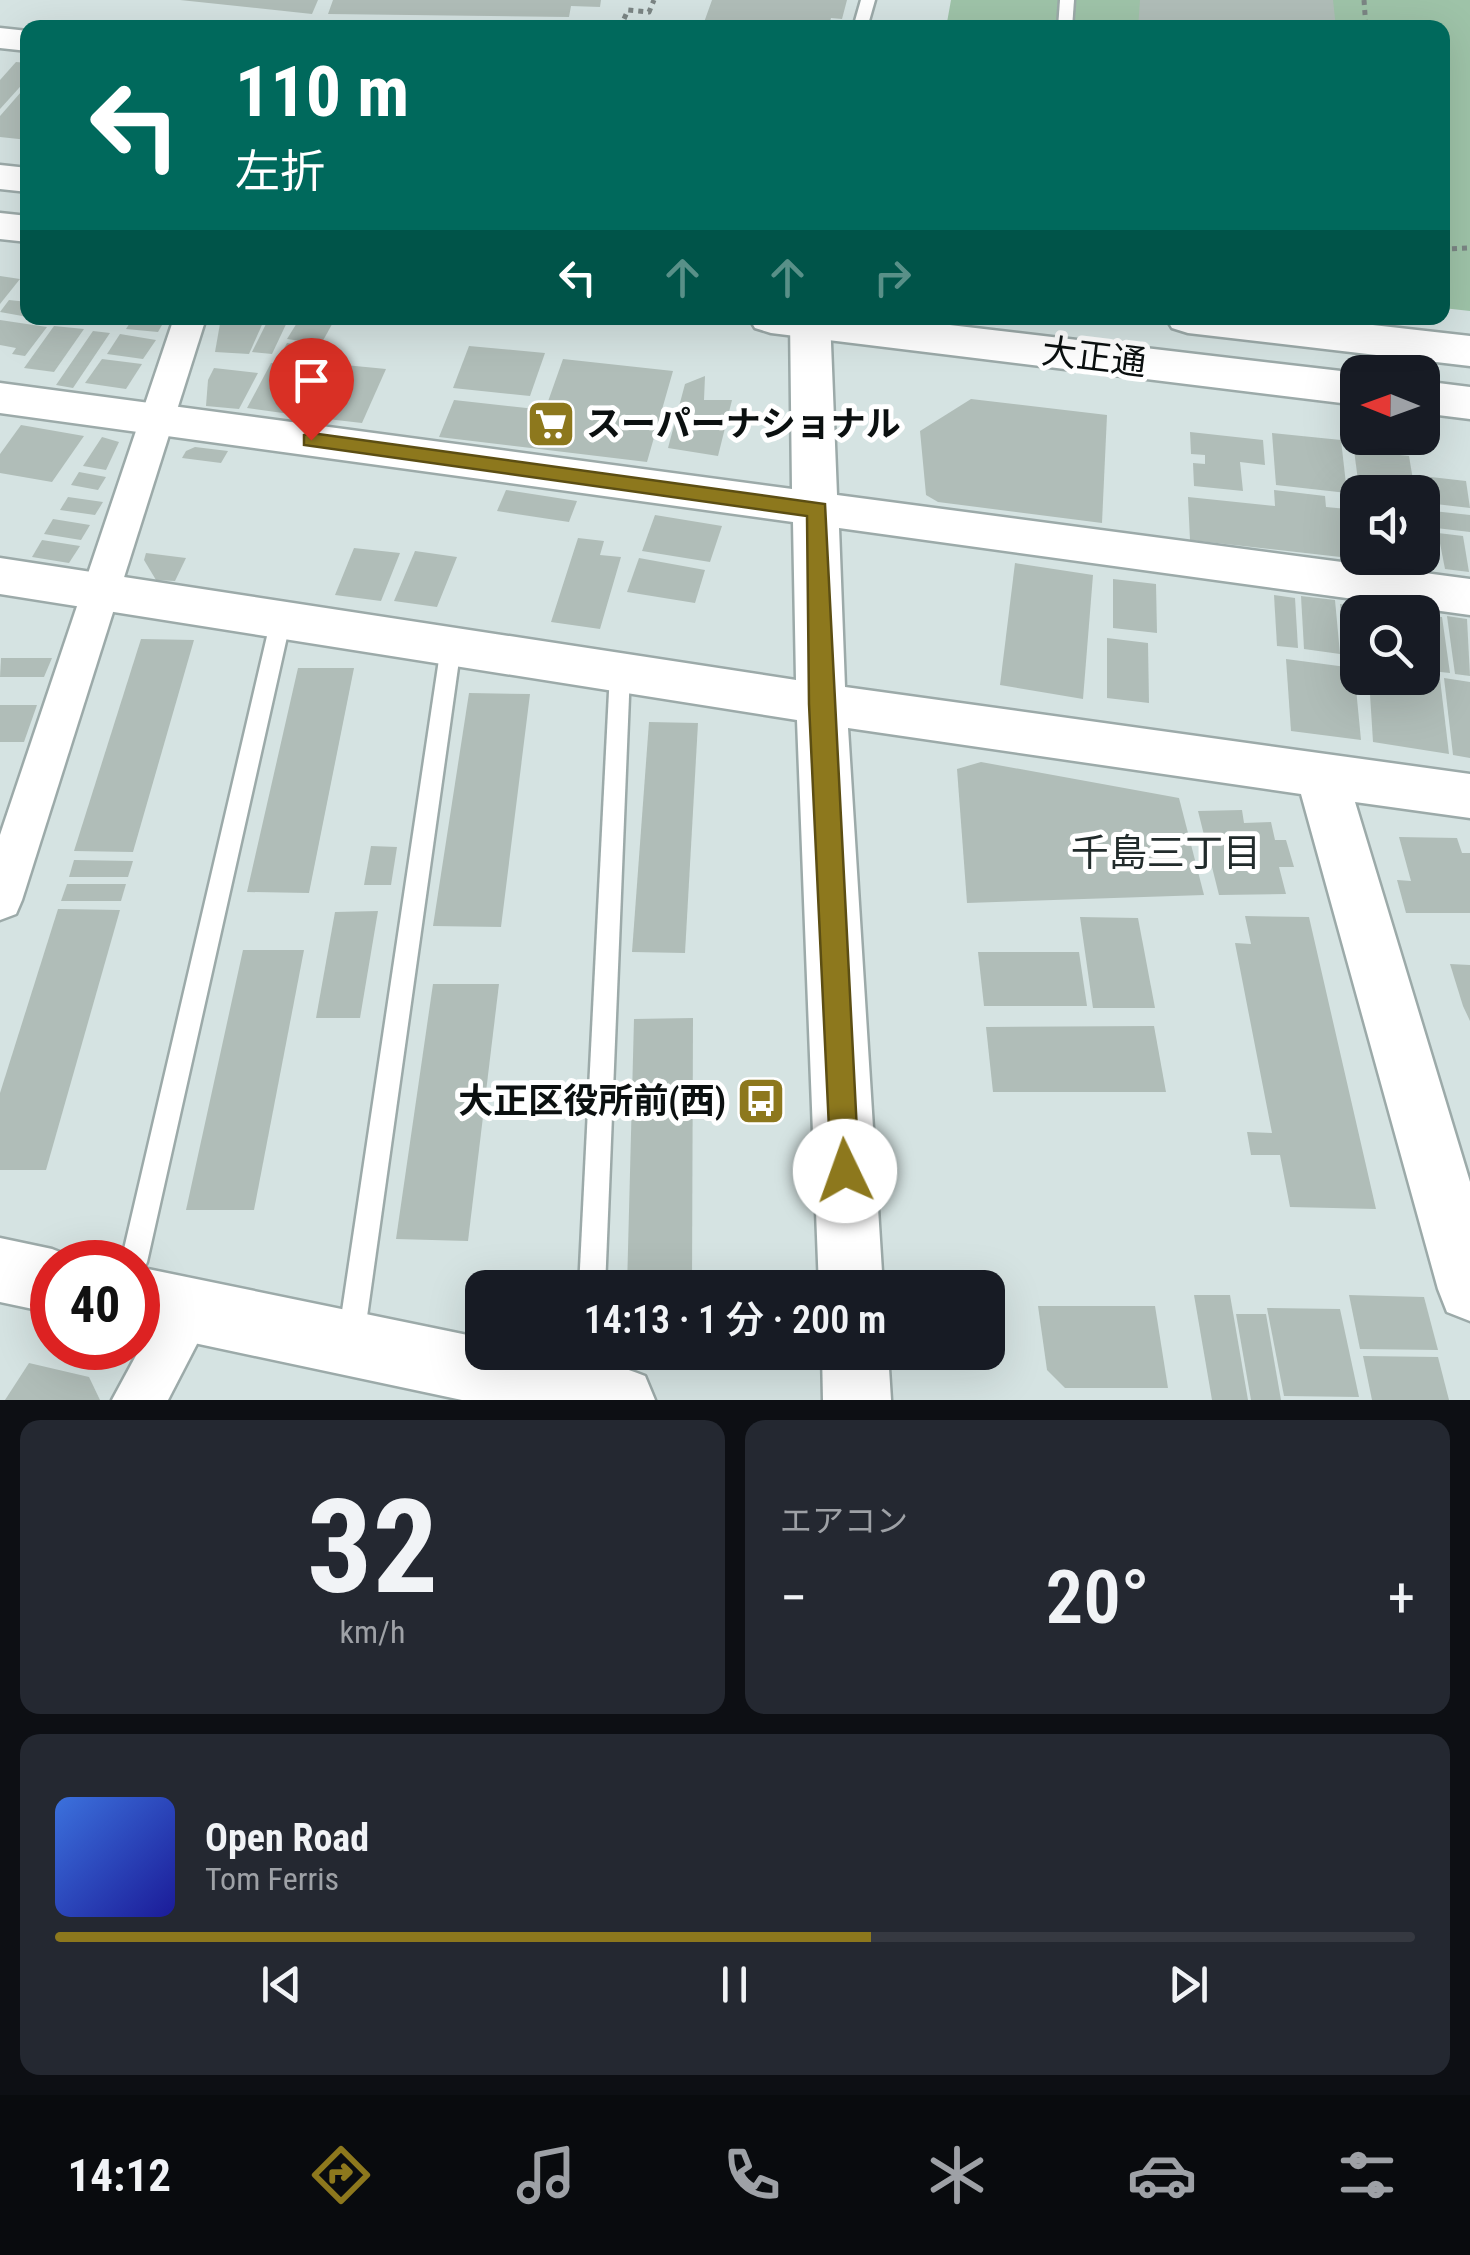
<!DOCTYPE html>
<html lang="ja">
<head>
<meta charset="utf-8">
<style>
  :root { --surface:#171b24; --page:#242831; --text:#f1f3f6; --muted:#9ea1a6; --line:#363941; --accent:#8d781d }
  body { margin:0; font-family:"Roboto Condensed","Noto Sans JP",sans-serif; background:var(--page); color:var(--text); height:100vh; display:flex; flex-direction:column; font-size:38px; white-space:nowrap }
  * { box-sizing:border-box; margin:0 }
  p { font-size:32px; color:var(--muted) }
  .icon { flex:none; width:55px; height:55px; fill:none; stroke:currentColor; stroke-width:2; stroke-linecap:round; stroke-linejoin:round }
  .map { position:relative; height:1400px; overflow:hidden }
  .drawer { display:flex; flex-direction:column; gap:20px; padding:20px; background:#0d0f14; flex:1 }
  .drawer>* { flex:none }
  .banner { position:absolute; left:20px; top:20px; width:1430px; height:305px; border-radius:20px; box-shadow:0 10px 40px #0002; background:#00695c; color:#fff; overflow:hidden }
  .needle { width:65px; rotate:271deg }
  .buttons { position:absolute; left:1340px; top:355px; display:grid; gap:20px }
  .buttons a { display:grid; place-items:center; width:100px; height:100px; border-radius:20px; background:var(--surface); box-shadow:0 10px 40px #0002; font-size:50px }
  .speed { position:absolute; left:30px; top:1240px; display:flex; gap:20px; font-size:50px; font-weight:700; text-align:center }
  .speed>* { display:grid; place-content:center; width:130px; height:130px; border-radius:50%; background:var(--surface); box-shadow:0 10px 40px #0002; line-height:1 }
  .speed .limit { border:15px solid #d22; background:#fff; color:#111 }
  .pin { position:absolute; display:grid; place-items:center; width:85px; height:85px; color:#fff; margin:-102px -42px; border-radius:50% 50% 50% 0; rotate:-45deg; box-shadow:0 0 10px #0007 }
  .pin .icon { rotate:45deg }
  .me { position:absolute; width:110px; margin:-55px; rotate:357deg; stroke-linejoin:round; filter:drop-shadow(0 0 8px #0008) }
  .turn { display:flex; align-items:center; gap:35px; height:210px; padding:0 50px; font-size:45px }
  .turn .icon { width:130px; height:130px; stroke-width:2.5 }
  .turn b { display:block; font-size:70px; line-height:85px }
  .lanes { display:flex; align-items:center; height:95px; padding:0 50px; background:#0003; justify-content:center; gap:50px; direction:ltr }
  .lanes .off { opacity:.35 }
  .big { font-size:75px; font-weight:600; line-height:1.1 }
  .drawer .card { flex:1; display:flex; flex-direction:column; justify-content:center; gap:15px; min-width:0; padding:0 35px; border-radius:20px; background:var(--page) }
  .drawer .dial { align-items:center; gap:0 }
  .dial b { font-size:130px; line-height:1 }
  .song { display:flex; align-items:center; gap:30px }
  .cover { width:120px; height:120px; border-radius:15px; background:linear-gradient(135deg,hsl(220 70% 55%),hsl(240 70% 35%)) }
  .played { height:10px; border-radius:5px; background:linear-gradient(90deg,var(--accent) 60%,var(--line) 60%) }
  .keys { display:flex; justify-content:space-around; direction:ltr }
  .heat { display:flex; justify-content:space-between; align-items:center; font-size:55px; direction:ltr }
  .drawer .tiles { flex:1; display:grid; gap:20px; grid-template-columns:1fr 1fr }
  .card:last-child { grid-column:span 2 }
  .trip { position:absolute; left:465px; top:1270px; width:540px; height:100px; border-radius:20px; background:var(--surface); box-shadow:0 10px 40px #0002; font-weight:600; line-height:100px; text-align:center }
  .menu { display:flex; height:160px; justify-content:space-around; align-items:center; background:#090b0e; color:var(--muted) }
  .menu .icon { width:70px; height:70px }
  .menu .current { color:var(--accent) }
  .menu b { font-size:45px; color:var(--text) }
  .map>svg:first-child { display:block }
</style>
</head>
<body>
<div class="map">
<svg width="1470" height="1400" viewBox="0 0 1470 1400">
  <rect width="100%" height="100%" fill="#d5e3e2"/>
  <path fill="#9ec3a8" d="M951 0H1470V311L1443 308 1442 28H946Z"/>
  <g fill="#b0bdb8">
    <path d="M180 0H318L312 14Z"/>
    <path d="M333 0H601L600 7 571 6 569 17 328 14Z"/>
    <path d="M712 0H847L842 19 831 18 829 26 702 28Z"/>
    <path d="M1140 0H1333L1336 28H1138Z"/>
    <path d="M16 62 28 63V78L0 109V80Z"/>
    <path d="M28 84V140L0 137V116Z"/>
    <path d="M0 276 20 279 0 304Z"/>
    <path d="M9 300 28 302V317L0 312Z"/>
    <path d="M133 318H166L158 332 126 329Z"/>
    <path d="M221 318H265L249 354 215 352Z"/>
    <path d="M269 318H289L272 354 252 352Z"/>
    <path d="M300 318H323L335 319 321 344 287 339Z"/>
    <path d="M0 320 47 327 25 356 12 354 16 348 0 345Z"/>
    <path d="M54 326 84 329 54 372 24 368Z"/>
    <path d="M93 331 110 333 73 388 56 385Z"/>
    <path d="M120 334 156 340 143 359 107 354Z"/>
    <path d="M287 343 326 349 318 365 278 359Z"/>
    <path d="M469 346 545 353 530 396 453 388Z"/>
    <path d="M102 359 142 364 126 389 85 383Z"/>
    <path d="M563 359 673 371 647 462 439 437 454 400 545 410Z"/>
    <path d="M271 363 314 369 290 414 247 408Z"/>
    <path d="M335 364 386 369 362 423 310 417Z"/>
    <path d="M214 368 258 373 239 409 206 406 208 380Z"/>
    <path d="M705 376 704 400H732L718 456 668 448 685 384Z"/>
    <path d="M971 399 1107 415 1102 523 938 502 926 495 920 431Z"/>
    <path d="M21 425 84 436 52 482 0 473V454Z"/>
    <path d="M1190 432 1263 440 1265 465 1240 462 1243 491 1194 486 1193 463 1205 464V455L1191 454Z"/>
    <path d="M1272 433 1341 440 1347 493 1276 485Z"/>
    <path d="M102 437 119 442 106 470 83 466Z"/>
    <path d="M195 447 228 451 221 463 182 458 186 451Z"/>
    <path d="M1354 450 1409 456 1415 492 1359 488Z"/>
    <path d="M79 472 106 477 98 490 71 485Z"/>
    <path d="M1422 476 1466 481 1470 508 1427 503Z"/>
    <path d="M506 490 577 501 569 522 497 511Z"/>
    <path d="M1274 490 1325 496 1326 507 1358 510V559L1190 540 1188 497 1275 506Z"/>
    <path d="M68 497 103 502 95 515 60 510Z"/>
    <path d="M1433 511 1470 515V532L1436 528Z"/>
    <path d="M655 515 722 526 710 562 642 551Z"/>
    <path d="M53 519 90 525 81 540 44 534Z"/>
    <path d="M1438 533 1463 536 1469 572 1445 569Z"/>
    <path d="M578 538 604 541 600 555 621 557 600 629 551 622Z"/>
    <path d="M42 540 80 546 69 563 32 557Z"/>
    <path d="M354 548 400 553 381 601 335 595Z"/>
    <path d="M415 551 457 557 437 607 394 601Z"/>
    <path d="M146 553 186 558 175 581 156 580 144 560Z"/>
    <path d="M639 558 705 570 695 603 627 592Z"/>
    <path d="M1362 558H1422L1423 567 1362 560Z"/>
    <path d="M1015 563 1093 575 1083 699 1000 685Z"/>
    <path d="M1113 579 1156 584 1157 633 1113 628Z"/>
    <path d="M1274 595 1295 598 1298 648 1277 646Z"/>
    <path d="M1301 596 1335 600 1340 654 1304 649Z"/>
    <path d="M1340 604 1386 610 1358 612V655L1345 653Z"/>
    <path d="M1422 615 1442 617 1450 673 1422 670Z"/>
    <path d="M1447 616 1467 619 1470 676 1455 674Z"/>
    <path d="M1107 638 1148 643 1149 703 1107 698Z"/>
    <path d="M141 639 194 640 133 852 74 851Z"/>
    <path d="M1 658H52L44 677H0Z"/>
    <path d="M1286 659 1354 668 1361 740 1291 731Z"/>
    <path d="M298 668H354L309 893 247 892Z"/>
    <path d="M1422 676 1440 679 1449 754 1373 742 1369 678Z"/>
    <path d="M1444 678 1470 682V758L1453 755Z"/>
    <path d="M469 693 530 694 501 927 433 926Z"/>
    <path d="M0 705H37L24 742H0Z"/>
    <path d="M649 722 698 723 685 953 632 952Z"/>
    <path d="M981 762 1179 798 1204 895 967 903 957 769Z"/>
    <path d="M1242 810 1244 823 1271 822 1275 840H1286L1294 867H1279L1286 894 1219 895 1198 811Z"/>
    <path d="M1399 837 1457 838 1462 853H1470V913H1406L1397 880 1411 881Z"/>
    <path d="M371 846 397 847 391 885H364Z"/>
    <path d="M74 860 133 861 128 877H69Z"/>
    <path d="M67 884H126L121 901H61Z"/>
    <path d="M58 909 120 910 46 1170H0V1093Z"/>
    <path d="M378 911 360 1018H316L335 912Z"/>
    <path d="M1245 916 1309 917 1376 1209 1290 1207 1280 1155H1251L1247 1132 1272 1133 1235 943 1251 944Z"/>
    <path d="M1080 917 1138 918 1155 1008H1093Z"/>
    <path d="M243 950H304L254 1210H186Z"/>
    <path d="M978 952H1079L1087 1006H984Z"/>
    <path d="M1450 964 1470 965V1021L1463 1006Z"/>
    <path d="M433 984H499L468 1241 396 1239Z"/>
    <path d="M693 1018 692 1288H627L634 1019Z"/>
    <path d="M1154 1026 1166 1092H993L986 1027Z"/>
    <path d="M1194 1295H1230L1248 1400H1212Z"/>
    <path d="M1349 1295 1424 1297 1438 1350 1360 1349Z"/>
    <path d="M1038 1306H1155L1168 1388H1065L1047 1370Z"/>
    <path d="M1267 1308 1340 1309 1359 1397 1284 1396Z"/>
    <path d="M1236 1314H1266L1281 1400H1251Z"/>
    <path d="M1363 1356 1438 1357 1449 1400H1372Z"/>
    <path d="M29 1363 89 1377 100 1400H5Z"/>
  </g>
  <g fill="none" stroke-linecap="round" stroke-linejoin="round">
    <g stroke="#9caaa9" stroke-width="5">
      <g id="service">
        <path d="M861 0H875L867 28H853Z"/>
        <path d="M1060 0H1074L1072 28H1058Z"/>
        <path d="M281 612 291 619 147 1262 143 1271 138 1273V1262H121L271 619Z"/>
        <path d="M451 638 461 646 364 1338 360 1347 351 1351 342 1347 338 1338 441 646Z"/>
        <path d="M620 664 627 666 630 672 605 1288H579L610 672 613 666Z"/>
        <path d="M576 1352H602L600 1386 596 1395 587 1399 578 1395 574 1386Z"/>
      </g>
    </g>
    <g stroke="#9caaa9" stroke-width="5">
      <g id="minor">
        <path d="M174 318H206L22 900 16 914 0 920V835Z"/>
        <path d="M188 1285 206 1293 214 1311 168 1400H112L170 1293Z"/>
      </g>
    </g>
    <g stroke="#9caaa9" stroke-width="5">
      <g id="tertiary">
        <path d="M0 28 28 31V51L0 48Z"/>
        <path d="M790 318H830L837 495 1470 579V615L839 528 845 687 1470 774V818L1355 802 1470 1182V1321L1447 1312 1438 1289 1301 794 848 728 883 1288H819L797 720 0 594V558L796 680 793 522 0 413V383L792 489Z"/>
        <path d="M0 1238 52 1249 75 1258 77 1262H52V1313L0 1302Z"/>
        <path d="M138 1267 482 1338V1352C539 1352 592 1354 645 1376L655 1400H462L138 1331Z"/>
        <path d="M822 1352H888L891 1400H823Z"/>
      </g>
    </g>
    <g stroke="#9caaa9" stroke-width="5">
      <g id="secondary">
        <path d="M0 165 28 168V192L0 189Z"/>
        <path d="M0 213 28 216V242L0 239Z"/>
        <path d="M749 318H890L1358 373V405L771 333 755 328Z"/>
        <path d="M1166 318H1311L1470 336V366L1188 333 1172 328Z"/>
        <path d="M1422 381 1470 387V419L1422 413Z"/>
      </g>
    </g>
    <g stroke="#7b8584" stroke-width="5" stroke-dasharray="5 5" stroke-linecap="butt">
      <path d="M1364 0 1366 28"/>
      <path d="M620 28 628 10 649 12 654 0"/>
      <path d="M1442 249 1470 248"/>
    </g>
    <use href="#service" fill="#fff" fill-rule="evenodd"/>
    <use href="#minor" fill="#fff" fill-rule="evenodd"/>
    <use href="#tertiary" fill="#fff" fill-rule="evenodd"/>
    <use href="#secondary" fill="#fff" fill-rule="evenodd"/>
  </g>
  <path fill="#8d781d" stroke="#5c4e13" stroke-width="2.5" d="M311 433 825 504 859 1171 855 1181 845 1185 835 1181 831 1171 809 704 807 516 304 445V435Z"/>
  <defs>
    <g id="supermarket-square" transform="scale(2.5)"><rect x="-9" y="-9" width="18" height="18" rx="4" fill="#8d781d" stroke="#fff"/><path d="M-6-5.5h2.5l.6 2H6L4.5 2H-2.5L-4.4-4H-6ZM-1.5 3.2a1.3 1.3 0 1 0 .1 0ZM3 3.2a1.3 1.3 0 1 0 .1 0Z" fill="#fff"/></g>
    <g id="bus-square" transform="scale(2.5)"><rect x="-9" y="-9" width="18" height="18" rx="4" fill="#8d781d" stroke="#fff"/><path d="M-5-6H5V4H4V6H2V4H-2V6H-4V4H-5ZM-3.5-4V0h7V-4ZM-3.5 1.2v1.5H-2V1.2ZM2 1.2v1.5H3.5V1.2Z" fill="#fff"/></g>
  </defs>
  <g fill-rule="evenodd">
    <use href="#supermarket-square" x="551" y="424"/>
    <use href="#bus-square" x="761" y="1101"/>
  </g>
  <g text-anchor="middle" stroke-width="10" stroke-linejoin="round" paint-order="stroke">
    <g font-size="35" fill="#0b1010" stroke="#fff">
      <text transform="translate(1094 357) rotate(7)" y="12">大正通</text>
    </g>
    <g font-size="35" font-weight="bold" fill="#0b1010" stroke="#fff" text-anchor="start">
      <text x="586" y="436">スーパーナショナル</text>
      <text x="726" y="1113" text-anchor="end">大正区役所前(西)</text>
    </g>
    <g font-size="38" fill="#222c2c" stroke="#fff">
      <text x="1166" y="866">千島三丁目</text>
    </g>
  </g>
</svg>
<div class="buttons">
<a><svg class="needle" viewBox="-14 -14 28 28"><path d="M0-13l5 13h-10z" fill="#e53935"/><path d="M0 13l5-13h-10z" fill="#9ea1a6"/></svg></a>
<a><svg class="icon" aria-label="sound" viewBox="0 0 24 24"><path d="M4 9h4l5-4v14l-5-4H4zM17 9q2 3 0 6"/></svg></a>
<a><svg class="icon" aria-label="search" viewBox="0 0 24 24"><circle cx="10" cy="10" r="6"/><path d="M15 15l6 6"/></svg></a>
</div>
<div class="speed"><div class="limit">40</div></div>
<div class="pin" style="left:311px;top:440px;background:#d93025"><svg class="icon" aria-label="arrive" viewBox="0 0 24 24"><path d="M6 21V4h12l-3 4 3 4H6"/></svg></div>
<svg class="me" style="left:845px;top:1171px" viewBox="-20 -20 40 40"><circle r="19" fill="#fff"/><path d="M0-13L10 11 0 6-10 11z" fill="#8d781d"/></svg>
<div class="trip">14:13 · 1 分 · 200 m</div>
<div class="banner">
<div class="turn"><svg class="icon" aria-label="left" viewBox="0 0 24 24"><path d="M17 20v-9H6M10 6l-5 5 5 5"/></svg><div><b>110 m</b>左折</div></div>
<div class="lanes"><svg class="icon" aria-label="left" viewBox="0 0 24 24"><path d="M17 20v-9H6M10 6l-5 5 5 5"/></svg><svg class="icon off" aria-label="ahead" viewBox="0 0 24 24"><path d="M12 20V5M6 11l6-6 6 6"/></svg><svg class="icon off" aria-label="ahead" viewBox="0 0 24 24"><path d="M12 20V5M6 11l6-6 6 6"/></svg><svg class="icon off" aria-label="right" viewBox="0 0 24 24"><path d="M7 20v-9h11M14 6l5 5-5 5"/></svg></div>
</div>
</div>
<section class="drawer">
<div class="tiles">
<div class="card dial"><b>32</b><p>km/h</p></div>
<div class="card"><p>エアコン</p>
<div class="heat"><a>−</a><b class="big">20°</b><a>+</a></div>
</div>
<div class="card">
<div class="song"><i class="cover"></i><div><b>Open Road</b><p>Tom Ferris</p></div></div>
<div class="played"></div>
<div class="keys"><svg class="icon" aria-label="previous" viewBox="0 0 24 24"><path d="M18 5L8 12l10 7zM5 5v14"/></svg><svg class="icon" aria-label="pause" viewBox="0 0 24 24"><path d="M8 5v14M16 5v14"/></svg><svg class="icon" aria-label="next" viewBox="0 0 24 24"><path d="M6 5l10 7-10 7zM19 5v14"/></svg></div>
</div>
</div>
</section>
<nav class="menu">
<b>14:12</b>
<svg class="icon current" aria-label="directions" viewBox="0 0 24 24"><path d="M12 3l9 9-9 9-9-9zM9 14v-3h6M13 9l2 2-2 2"/></svg>
<svg class="icon" aria-label="music" viewBox="0 0 24 24"><path d="M9 18V5l10-2v13"/><circle cx="6" cy="18" r="3"/><circle cx="16" cy="16" r="3"/></svg>
<svg class="icon" aria-label="phone" viewBox="0 0 24 24"><path d="M5 4h4l2 5-3 2q2 4 5 5l2-3 5 2v4C11 20 4 13 5 4z"/></svg>
<svg class="icon" aria-label="climate" viewBox="0 0 24 24"><path d="M12 3v18M4 7l16 10M4 17L20 7"/></svg>
<svg class="icon" aria-label="car" viewBox="0 0 24 24"><path d="M5 17H2v-5l4-1 3-4h7l3 4 3 1v5h-3M9 17h6M6 11h13"/><circle cx="7" cy="17" r="2"/><circle cx="17" cy="17" r="2"/></svg>
<svg class="icon" aria-label="filters" viewBox="0 0 24 24"><path d="M4 7h16M4 17h16"/><circle cx="9" cy="7" r="2"/><circle cx="15" cy="17" r="2"/></svg>
</nav>
</body>
</html>
